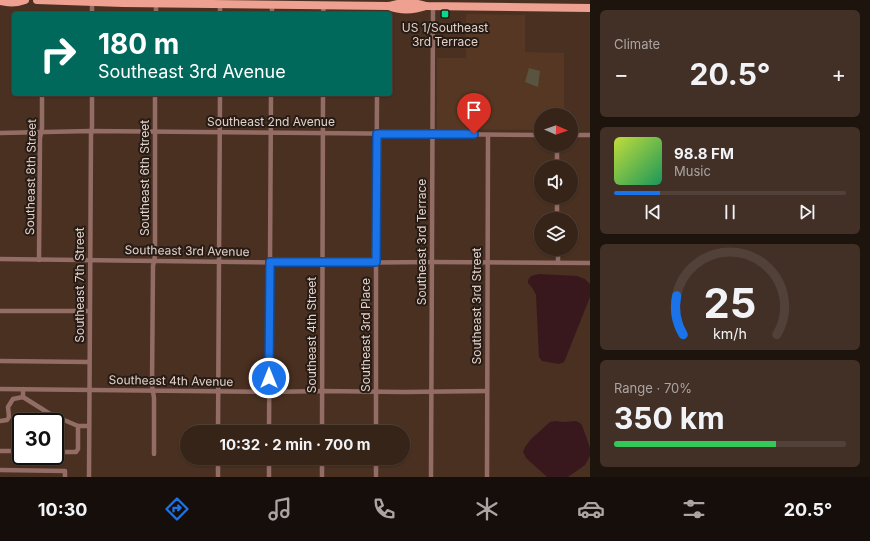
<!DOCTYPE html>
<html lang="en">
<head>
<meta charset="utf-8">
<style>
  :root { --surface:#372419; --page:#423026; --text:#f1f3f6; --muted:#aaa4a2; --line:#514138; --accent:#1a73e8 }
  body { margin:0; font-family:Inter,sans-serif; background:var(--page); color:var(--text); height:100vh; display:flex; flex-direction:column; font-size:15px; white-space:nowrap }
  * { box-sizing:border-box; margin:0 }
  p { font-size:13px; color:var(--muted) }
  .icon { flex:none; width:22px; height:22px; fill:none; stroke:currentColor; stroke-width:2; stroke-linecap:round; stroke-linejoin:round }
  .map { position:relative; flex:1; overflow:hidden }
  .panel { display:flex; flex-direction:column; gap:10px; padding:10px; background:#1e140e; width:280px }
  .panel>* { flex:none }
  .hud { position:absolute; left:12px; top:12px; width:380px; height:84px; border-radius:4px; box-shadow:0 1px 3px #0004,0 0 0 1px var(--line); background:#00695c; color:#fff; overflow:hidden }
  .needle { width:26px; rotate:92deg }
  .buttons { position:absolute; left:534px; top:108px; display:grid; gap:8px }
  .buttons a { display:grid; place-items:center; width:44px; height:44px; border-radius:50%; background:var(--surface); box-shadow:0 1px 3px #0004,0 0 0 1px var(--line); font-size:20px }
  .speed { position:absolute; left:12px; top:413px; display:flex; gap:8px; font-size:20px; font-weight:700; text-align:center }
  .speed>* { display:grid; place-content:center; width:52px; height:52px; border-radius:50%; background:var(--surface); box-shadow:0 1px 3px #0004,0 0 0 1px var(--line); line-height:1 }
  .speed .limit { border:2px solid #111; border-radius:6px; background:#fff; color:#111 }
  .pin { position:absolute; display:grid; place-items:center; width:34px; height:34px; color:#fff; margin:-41px -17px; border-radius:50% 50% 50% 0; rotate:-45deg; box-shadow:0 0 4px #0007 }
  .pin .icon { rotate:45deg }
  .me { position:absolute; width:44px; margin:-22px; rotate:0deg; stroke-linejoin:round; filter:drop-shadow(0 0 3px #0008) }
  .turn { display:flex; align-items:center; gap:14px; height:84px; padding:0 20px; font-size:18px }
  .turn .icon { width:52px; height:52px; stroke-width:2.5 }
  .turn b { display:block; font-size:28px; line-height:34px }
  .big { font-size:30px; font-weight:700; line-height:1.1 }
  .panel .card { flex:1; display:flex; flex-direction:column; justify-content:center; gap:6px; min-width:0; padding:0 14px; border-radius:6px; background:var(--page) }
  .panel .dial { align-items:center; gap:0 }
  .dial svg { height:104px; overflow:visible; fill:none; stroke:var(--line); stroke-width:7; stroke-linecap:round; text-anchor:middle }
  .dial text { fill:var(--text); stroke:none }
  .song { display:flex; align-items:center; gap:12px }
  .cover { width:48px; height:48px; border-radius:6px; background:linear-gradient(135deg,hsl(70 70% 55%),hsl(150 70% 35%)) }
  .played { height:4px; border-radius:2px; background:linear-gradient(90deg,var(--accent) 20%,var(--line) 20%) }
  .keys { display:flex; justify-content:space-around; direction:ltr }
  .heat { display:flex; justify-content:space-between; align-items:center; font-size:22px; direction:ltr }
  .charge { height:6px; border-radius:3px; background:linear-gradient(90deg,#34c759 70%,var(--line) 0) }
  .trip { position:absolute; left:180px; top:425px; width:230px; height:40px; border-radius:20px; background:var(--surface); box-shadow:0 1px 3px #0004,0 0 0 1px var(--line); font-weight:700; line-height:40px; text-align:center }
  .tab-bar { display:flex; height:64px; justify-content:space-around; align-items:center; background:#160e0a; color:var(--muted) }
  .tab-bar .icon { width:28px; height:28px }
  .tab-bar .current { color:var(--accent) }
  .tab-bar b { font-size:18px; color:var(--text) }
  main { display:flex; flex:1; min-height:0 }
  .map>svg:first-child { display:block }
</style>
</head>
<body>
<main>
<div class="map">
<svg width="590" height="477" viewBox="0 0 590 477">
  <rect width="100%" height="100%" fill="#493021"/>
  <path fill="#563723" d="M466 14 525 15V52L564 53V115H541V130L437 129V58H466Z"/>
  <path fill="#59543f" d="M529 68 540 71 538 87 525 82Z"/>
  <g fill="#39181d">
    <path d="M539 274 577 276 585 279 590 284V297L565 360 564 362 559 364 542 361 539 357 536 295 533 289 528 283V280L531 276Z"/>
    <path d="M555 421 563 422 576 421 580 423 582 425 590 448V456L585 465 568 477H547L526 458 523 452 525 447 531 439 550 422Z"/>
  </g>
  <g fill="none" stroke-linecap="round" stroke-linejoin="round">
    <g stroke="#936d65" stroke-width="4.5">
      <path d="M92 2V14"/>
      <path d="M156 14V4"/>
      <path d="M220 14V4"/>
      <path d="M272 14V5"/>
      <path d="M323 14 324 5"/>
      <path d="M0 133 91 131 541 135"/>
      <path d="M571 135H590"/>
      <path d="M557 145V167"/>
      <path d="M557 197V219"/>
      <path d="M558 249V263"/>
      <path d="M0 259 322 263 431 262 590 263"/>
      <path d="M39 260 40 138 42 128V94"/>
      <path d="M0 311H89"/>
      <path d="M0 361 89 362"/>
      <path d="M0 389 269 392 322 391 404 392 487 391"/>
      <path d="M23 397 50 414 78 426H89"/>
      <path d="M0 421 7 420 9 417 8 407 13 399 23 397V389"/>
      <path d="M218 432 220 94"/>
      <path d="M269 432 271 94"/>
      <path d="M322 432 323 94"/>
      <path d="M376 432V262L377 94"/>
      <path d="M0 451H21"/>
      <path d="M55 452H76L78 449V426"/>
      <path d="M154 454V398L152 385 153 266 155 256V94"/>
      <path d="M218 458V477"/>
      <path d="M269 458V477"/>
      <path d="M0 470 65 471V477"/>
      <path d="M89 477 91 135 92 126V94"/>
      <path d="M322 477V458"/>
      <path d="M376 477V458"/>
      <path d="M431 477 433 6"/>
      <path d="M487 477 488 135"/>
    </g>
    <g stroke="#eea091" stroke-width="8">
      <path d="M37 0 123 3 389 6C403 2 413 2 426 6L590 8"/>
      <path d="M0 1C8 3 17 3 25 0"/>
      <path d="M389 6C401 11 414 10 426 6"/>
    </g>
  </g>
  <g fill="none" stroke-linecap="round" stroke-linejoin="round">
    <g stroke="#114b97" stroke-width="10">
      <path id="route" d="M269 378 270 262H376L377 134H474"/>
    </g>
    <use href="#route" stroke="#1a73e8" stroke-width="7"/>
  </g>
  <rect fill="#06d98b" stroke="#271b15" stroke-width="1.5" x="441" y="10" width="8" height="8" rx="2"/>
  <g text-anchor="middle" stroke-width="4" stroke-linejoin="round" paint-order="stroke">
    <g font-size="12" fill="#e1d1c8" stroke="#271b15">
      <text x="445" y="32">US 1/Southeast<tspan x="445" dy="14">3rd Terrace</tspan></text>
    </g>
    <g font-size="12" fill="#e1d1c8" stroke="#271b15">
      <text x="271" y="126">Southeast 2nd Avenue</text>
      <text transform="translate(31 177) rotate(-89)" y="4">Southeast 8th Street</text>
      <text transform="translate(145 178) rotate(-90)" y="4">Southeast 6th Street</text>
      <text transform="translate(422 242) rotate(-90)" y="4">Southeast 3rd Terrace</text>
      <text transform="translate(187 251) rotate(1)" y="4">Southeast 3rd Avenue</text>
      <text transform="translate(80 285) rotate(-90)" y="4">Southeast 7th Street</text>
      <text transform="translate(477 306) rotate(-90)" y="4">Southeast 3rd Street</text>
      <text transform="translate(312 335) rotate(-90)" y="4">Southeast 4th Street</text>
      <text transform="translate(366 335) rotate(-90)" y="4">Southeast 3rd Place</text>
      <text transform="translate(171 381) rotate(1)" y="4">Southeast 4th Avenue</text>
    </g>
  </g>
</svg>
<div class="buttons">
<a><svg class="needle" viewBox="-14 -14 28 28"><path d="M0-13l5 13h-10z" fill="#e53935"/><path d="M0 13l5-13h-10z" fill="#aaa4a2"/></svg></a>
<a><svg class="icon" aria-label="sound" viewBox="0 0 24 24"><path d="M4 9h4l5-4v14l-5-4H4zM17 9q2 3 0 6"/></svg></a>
<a><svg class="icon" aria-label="layers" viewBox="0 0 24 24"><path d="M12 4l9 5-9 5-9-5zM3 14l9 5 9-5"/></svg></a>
</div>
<div class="speed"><div class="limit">30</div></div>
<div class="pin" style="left:474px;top:134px;background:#d93025"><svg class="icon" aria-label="arrive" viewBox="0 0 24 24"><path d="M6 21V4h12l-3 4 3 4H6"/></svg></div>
<svg class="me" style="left:269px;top:378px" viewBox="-20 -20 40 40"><circle r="17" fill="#1a73e8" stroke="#fff" stroke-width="3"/><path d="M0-11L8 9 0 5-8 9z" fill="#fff"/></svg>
<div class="trip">10:32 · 2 min · 700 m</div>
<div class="hud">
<div class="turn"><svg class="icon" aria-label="right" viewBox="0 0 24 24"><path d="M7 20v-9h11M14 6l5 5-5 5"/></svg><div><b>180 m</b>Southeast 3rd Avenue</div></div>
</div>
</div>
<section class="panel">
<div class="card"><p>Climate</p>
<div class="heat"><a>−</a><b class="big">20.5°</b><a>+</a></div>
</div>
<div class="card">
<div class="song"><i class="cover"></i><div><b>98.8 FM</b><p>Music</p></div></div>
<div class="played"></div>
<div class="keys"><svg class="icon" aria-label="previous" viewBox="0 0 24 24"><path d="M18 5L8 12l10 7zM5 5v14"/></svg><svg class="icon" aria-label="pause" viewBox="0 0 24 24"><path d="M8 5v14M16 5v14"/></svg><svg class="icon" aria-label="next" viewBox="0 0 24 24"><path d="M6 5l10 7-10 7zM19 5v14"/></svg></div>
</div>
<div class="card dial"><svg viewBox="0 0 100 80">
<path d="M14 69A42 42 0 1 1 86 69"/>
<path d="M14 69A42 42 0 0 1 9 39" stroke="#1a73e8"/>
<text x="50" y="56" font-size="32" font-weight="700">25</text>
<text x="50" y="72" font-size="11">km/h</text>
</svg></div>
<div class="card"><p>Range · 70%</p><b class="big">350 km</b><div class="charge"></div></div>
</section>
</main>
<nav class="tab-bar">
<b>10:30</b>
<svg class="icon current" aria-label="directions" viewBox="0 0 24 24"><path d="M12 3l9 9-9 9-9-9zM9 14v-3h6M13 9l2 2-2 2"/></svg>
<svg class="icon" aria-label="music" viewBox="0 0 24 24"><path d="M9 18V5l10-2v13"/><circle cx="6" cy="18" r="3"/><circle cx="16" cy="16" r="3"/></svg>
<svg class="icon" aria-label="phone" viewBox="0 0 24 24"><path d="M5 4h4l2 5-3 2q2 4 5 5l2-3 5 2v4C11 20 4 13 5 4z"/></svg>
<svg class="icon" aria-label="climate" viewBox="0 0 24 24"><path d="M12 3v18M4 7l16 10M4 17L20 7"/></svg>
<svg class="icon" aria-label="car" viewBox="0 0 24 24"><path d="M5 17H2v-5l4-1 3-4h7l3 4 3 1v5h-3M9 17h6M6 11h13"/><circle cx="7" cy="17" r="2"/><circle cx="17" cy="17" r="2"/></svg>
<svg class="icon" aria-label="filters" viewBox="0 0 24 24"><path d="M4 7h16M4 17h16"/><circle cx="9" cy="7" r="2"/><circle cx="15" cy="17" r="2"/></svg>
<b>20.5°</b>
</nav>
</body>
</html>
